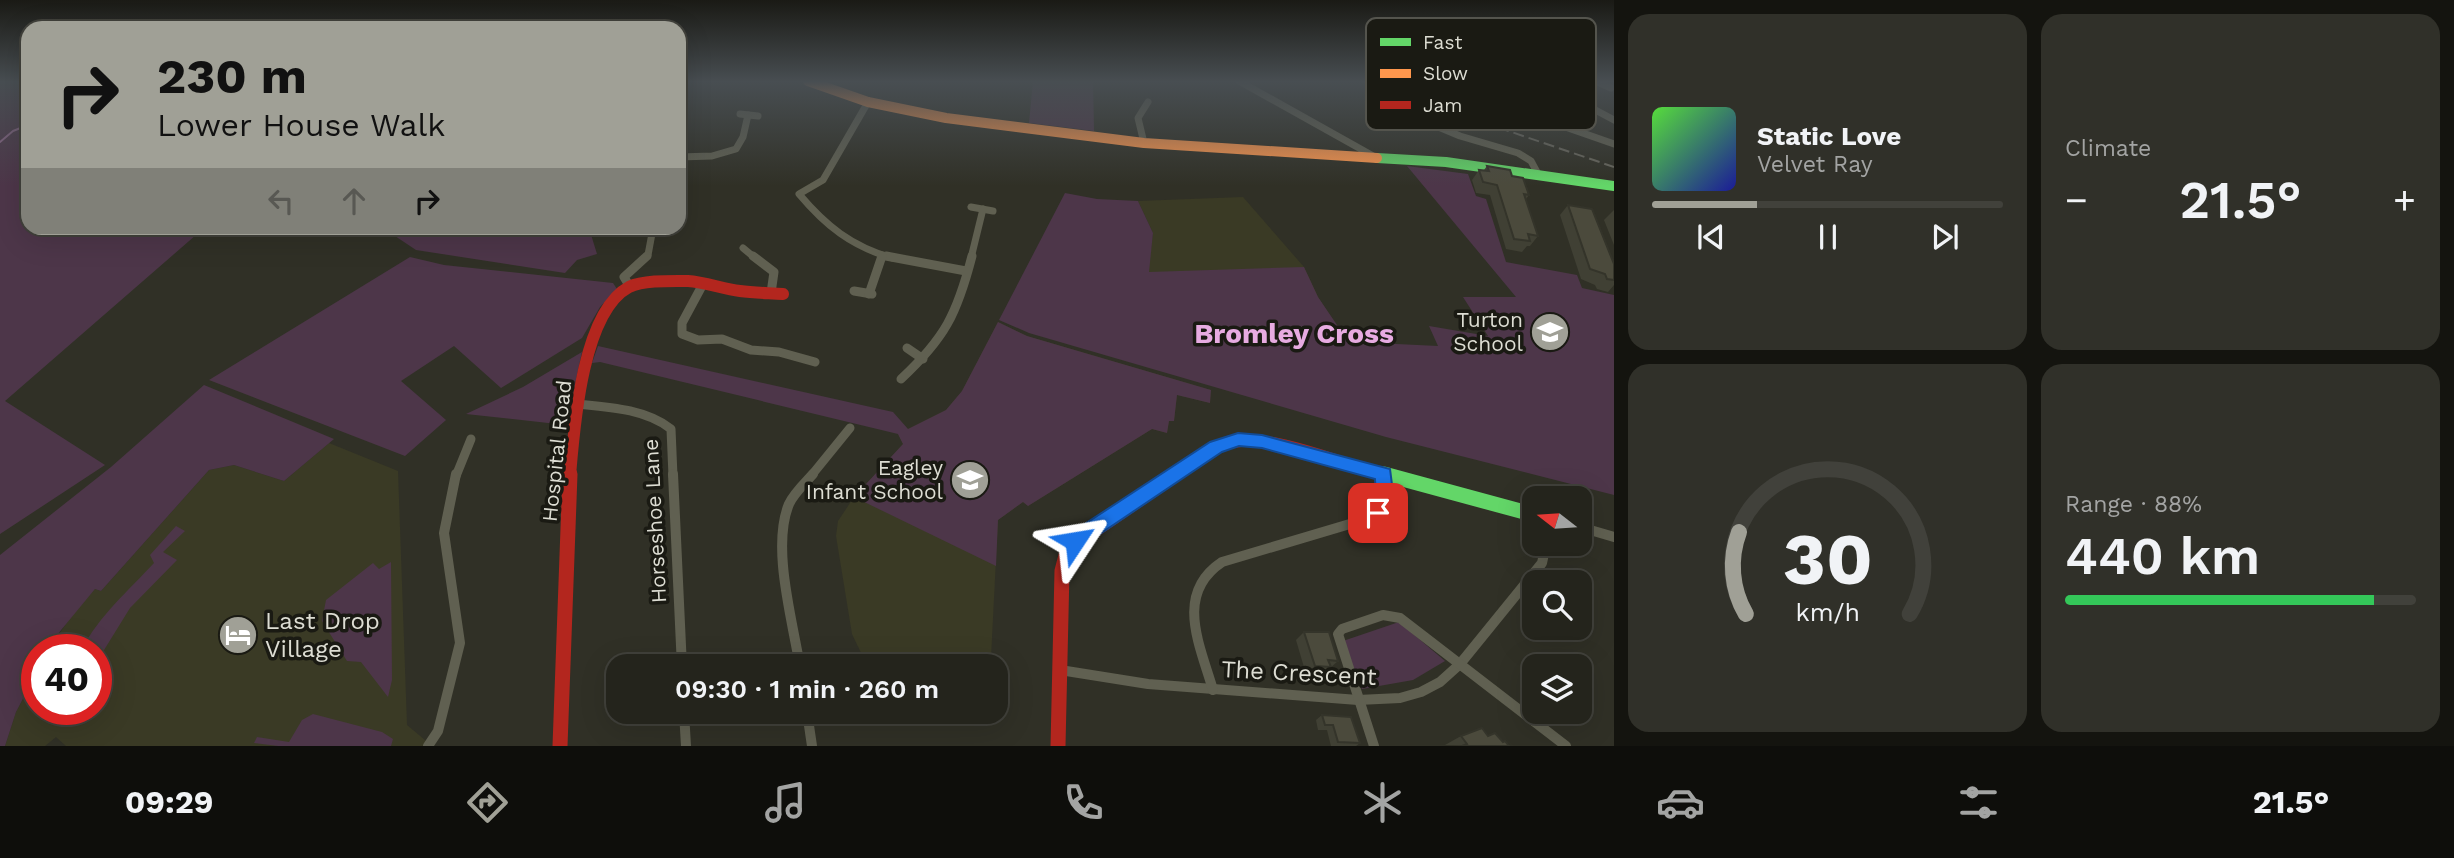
<!DOCTYPE html>
<html lang="en">
<head>
<meta charset="utf-8">
<style>
  :root { --surface:#24241c; --page:#303029; --text:#f1f3f6; --muted:#a3a4a3; --line:#41413b; --accent:#a0a096 }
  body { margin:0; font-family:"Work Sans",sans-serif; background:var(--page); color:var(--text); height:100vh; display:flex; flex-direction:column; font-size:26px; white-space:nowrap }
  * { box-sizing:border-box; margin:0 }
  p { font-size:23px; color:var(--muted) }
  .icon { flex:none; width:38px; height:38px; fill:none; stroke:currentColor; stroke-width:2; stroke-linecap:round; stroke-linejoin:round }
  .map { position:relative; flex:1; overflow:hidden }
  .side { display:flex; flex-direction:column; gap:14px; padding:14px; background:#14140f; width:840px }
  .side>* { flex:none }
  .guide { position:absolute; left:21px; top:21px; width:665px; height:214px; border-radius:21px; box-shadow:0 7px 28px #0002,0 0 0 2px var(--line); background:#a0a096; color:#111; overflow:hidden }
  .needle { width:46px; rotate:287deg }
  .tools { position:absolute; left:1522px; top:486px; display:grid; gap:14px }
  .tools a { display:grid; place-items:center; width:70px; height:70px; border-radius:14px; background:var(--surface); box-shadow:0 7px 28px #0002,0 0 0 2px var(--line); font-size:35px }
  .speed { position:absolute; left:21px; top:634px; display:flex; gap:14px; font-size:35px; font-weight:700; text-align:center }
  .speed>* { display:grid; place-content:center; width:91px; height:91px; border-radius:50%; background:var(--surface); box-shadow:0 7px 28px #0002,0 0 0 2px var(--line); line-height:1 }
  .speed .limit { border:10px solid #d22; background:#fff; color:#111 }
  .pin { position:absolute; display:grid; place-items:center; width:60px; height:60px; color:#fff; margin:-30px; border-radius:14px; box-shadow:0 4px 10px #0006 }
  .me { position:absolute; width:77px; margin:-38px; rotate:57deg; stroke-linejoin:round; filter:drop-shadow(0 0 5px #0008) }
  .turn { display:flex; align-items:center; gap:24px; height:147px; padding:0 21px; font-size:32px }
  .turn .icon { width:91px; height:91px; stroke-width:2.5 }
  .turn b { display:block; font-size:49px; line-height:60px }
  .lanes { display:flex; align-items:center; height:66px; padding:0 21px; background:#0003; justify-content:center; gap:35px; direction:ltr }
  .lanes .off { opacity:.35 }
  .big { font-size:52px; font-weight:600; line-height:1.1 }
  .side .widget { flex:1; display:flex; flex-direction:column; justify-content:center; gap:10px; min-width:0; padding:0 24px; border-radius:21px; background:var(--page) }
  .side .dial { align-items:center; gap:0 }
  .dial svg { height:182px; overflow:visible; fill:none; stroke:var(--line); stroke-width:7; stroke-linecap:round; text-anchor:middle }
  .dial text { fill:var(--text); stroke:none }
  .song { display:flex; align-items:center; gap:21px }
  .cover { width:84px; height:84px; border-radius:10px; background:linear-gradient(135deg,hsl(110 70% 55%),hsl(240 70% 35%)) }
  .played { height:7px; border-radius:4px; background:linear-gradient(90deg,var(--accent) 30%,var(--line) 30%) }
  .keys { display:flex; justify-content:space-around; direction:ltr }
  .heat { display:flex; justify-content:space-between; align-items:center; font-size:38px; direction:ltr }
  .charge { height:10px; border-radius:5px; background:linear-gradient(90deg,#34c759 88%,var(--line) 0) }
  .side .tiles { flex:1; display:grid; gap:14px; grid-template-columns:repeat(2,1fr) }
  .trip { position:absolute; left:606px; top:654px; width:402px; height:70px; border-radius:21px; background:var(--surface); box-shadow:0 7px 28px #0002,0 0 0 2px var(--line); font-weight:600; line-height:70px; text-align:center }
  .menu { display:flex; height:112px; justify-content:space-around; align-items:center; background:#0e0e0b; color:var(--muted) }
  .menu .icon { width:49px; height:49px }
  .menu .on { color:var(--accent) }
  .menu b { font-size:32px; color:var(--text) }
  main { display:flex; flex:1; min-height:0 }
  .map>svg:first-child { display:block }
</style>
</head>
<body>
<main>
<div class="map">
<svg width="1614" height="746" viewBox="0 0 1614 746">
  <rect width="100%" height="100%" fill="#303026"/>
  <g fill="#3a3a25">
    <path d="M1243 197 1304 267 1318 297 1337 326 1148 272 1153 233 1138 201Z"/>
    <path d="M998 322 1027 336 1211 390 1210 403 1177 395 1174 421H1169L1167 433 1152 429 1028 506 1023 502 998 520 991 657H863L852 634 836 536 838 521 854 497 903 444 898 434 946 410 962 391Z"/>
    <path d="M329 443 398 471 407 725 432 746H66L56 737 45 746H5L16 712 37 672V709H96V649H49L74 612 95 589 101 591 209 470 234 465 284 481Z"/>
  </g>
  <g fill="#4d3649">
    <path d="M0 81H28V124L24 126 28 132V228H204L5 401 105 465 0 534Z"/>
    <path d="M1033 81H1093L1094 131 1029 123Z"/>
    <path d="M1407 166 1468 174 1476 196 1486 199 1506 262 1577 275 1582 288 1614 295V495L1386 437 1029 333 999 320 1065 193 1097 199 1138 201 1153 233 1149 272 1304 267 1318 297 1337 325 1346 327 1355 342 1438 346 1429 326 1488 336 1463 297H1516Z"/>
    <path d="M383 228H589L597 254 577 260 565 273 416 250Z"/>
    <path d="M410 257 444 265 613 283 617 289 600 307 582 338 501 388 454 346 401 381 446 420 405 456 209 380Z"/>
    <path d="M998 322 1027 336 1211 390 1210 403 1177 395 1174 421H1169L1167 433 1152 429 1028 506 1023 502 998 520 996 566 854 497 903 444 898 434 600 362 592 363 598 346 893 412 908 429 946 410 962 391Z"/>
    <path d="M582 352 566 425 466 414 523 387Z"/>
    <path d="M204 385 334 439 284 481 234 465 209 470 101 591 95 589 57 635 49 649H37V672L16 712 5 746H0V555L111 467Z"/>
    <path d="M176 526 185 531 163 552 177 560 130 608 96 663V649H82C99 616 129 590 154 563L150 555Z"/>
    <path d="M391 562 392 680 388 697 361 662 347 661 322 621 326 600 373 563 379 569Z"/>
    <path d="M1399 622 1445 661 1413 680 1362 689 1343 641Z"/>
    <path d="M313 714 382 732 393 739 391 746H278L254 743 257 737 289 742 302 720Z"/>
  </g>
  <g fill="none" stroke-linecap="round" stroke-linejoin="round">
    <path stroke="#946b90" stroke-width="2" d="M0 142 13 131 28 125"/>
    <g stroke="#606051" stroke-width="7">
      <path d="M1239 81 1375 157"/>
      <path d="M1434 81 1614 144"/>
      <path d="M1541 81 1614 120"/>
      <path d="M1595 81 1611 88"/>
      <path d="M868 102 823 180 799 194C826 226 851 246 892 258"/>
      <path d="M1389 110 1393 108 1460 136 1518 153 1531 161 1538 174"/>
      <path d="M740 114 758 116"/>
      <path d="M1144 143 1138 118 1148 102"/>
      <path d="M679 157 712 156 736 149 743 137 748 115"/>
      <path d="M971 207 993 211"/>
      <path d="M743 248 755 258"/>
      <path d="M645 258 648 255 653 228"/>
      <path d="M971 258 983 209"/>
    </g>
    <g stroke="#606051" stroke-width="9">
      <path d="M753 256 774 272 771 293"/>
      <path d="M886 256 966 271"/>
      <path d="M703 284 682 323V334L698 340 722 339 751 350 779 352 815 362"/>
      <path d="M630 287 624 277 647 256"/>
      <path d="M854 291 872 294"/>
      <path d="M869 294 882 256"/>
      <path d="M907 348 923 359"/>
      <path d="M901 379C945 338 957 314 972 256"/>
      <path d="M577 404C608 407 646 409 671 429L673 476"/>
      <path d="M456 476 471 439"/>
      <path d="M811 476 850 428"/>
    </g>
    <g stroke="#606051" stroke-width="10">
      <path d="M673 474 682 667"/>
      <path d="M1580 527 1614 537"/>
      <path d="M800 667C793 622 771 547 789 504 794 493 805 483 813 474"/>
      <path d="M1060 670 1148 684 1358 700 1400 698 1421 692 1440 682 1460 664 1542 563 1546 544"/>
      <path d="M1213 690C1200 645 1174 594 1222 562L1370 518 1383 505V474"/>
      <path d="M684 712 686 746"/>
      <path d="M807 712 812 746"/>
      <path d="M428 746 438 731 460 643 444 533 456 474"/>
      <path d="M1374 746 1338 634 1342 629 1383 615 1400 618 1566 746"/>
    </g>
    <path stroke="#63d668" stroke-width="10" d="M1377 158 1446 162 1614 186"/>
    <path stroke="#63d668" stroke-width="12" d="M1355 466 1391 476"/>
    <path stroke="#63d668" stroke-width="15" d="M1384 474 1535 515"/>
    <path stroke="#ff974d" stroke-width="10" d="M808 81 868 102 946 118 1144 143 1377 158"/>
    <g stroke="#b3261e" stroke-width="12">
      <path d="M570 476C574 428 582 312 629 287 644 280 671 281 688 281 705 282 723 289 740 291 754 293 769 293 783 294"/>
      <path d="M1174 476C1188 466 1203 452 1219 446 1259 430 1315 455 1355 466"/>
    </g>
    <g stroke="#b3261e" stroke-width="15">
      <path d="M560 746 570 474"/>
      <path d="M1058 746 1062 571 1068 548 1176 474"/>
    </g>
    <path stroke="#68675d" stroke-width="2" stroke-dasharray="11 5" stroke-linecap="butt" d="M1362 81 1614 167"/>
  </g>
  <g fill="#404034">
    <path d="M1487 166 1512 176 1529 195 1526 199 1538 236 1530 246H1527L1522 252 1506 249 1490 195 1476 193 1472 180 1479 170H1484Z"/>
    <path d="M1568 205 1614 264V285L1608 292 1597 289 1595 285 1581 279 1560 215Z"/>
    <path d="M1614 210V245L1604 220Z"/>
    <path d="M1304 632 1338 661 1322 675 1306 674 1296 640Z"/>
    <path d="M1322 715 1360 743 1356 746H1331L1327 730H1318L1316 720Z"/>
    <path d="M1461 736H1488L1509 746 1445 745Z"/>
  </g>
  <g fill="#4b4a3c" stroke="#34342a" stroke-width="2">
    <path d="M1487 166 1510 170 1512 176 1523 178 1529 195 1524 194 1538 236 1528 234 1530 241 1514 239 1497 185 1483 182 1479 170 1489 171Z"/>
    <path d="M1568 205 1592 209 1614 264V280L1607 279 1605 274 1590 269Z"/>
    <path d="M1304 632H1329L1338 661 1328 660 1331 667 1315 666Z"/>
    <path d="M1322 715 1351 717 1360 743 1338 742 1333 725H1325Z"/>
    <path d="M1482 728 1488 736 1495 733 1503 742 1505 741 1509 746H1462L1467 744 1461 736Z"/>
  </g>
  <linearGradient id="sky" x2="0" y2="1"><stop stop-color="#1a1a15"/><stop offset="0.44" stop-color="#484e52"/><stop offset="1" stop-color="#484e52" stop-opacity="0"/></linearGradient>
  <rect width="1614" height="186" fill="url(#sky)"/>
  <path fill="#1a73e8" stroke="#114b97" stroke-width="2" d="M1238 433 1262 435 1390 469 1394 500 1385 519 1378 521 1372 519 1369 513 1376 500 1375 479 1262 448 1239 446 1222 452 1082 546 1075 549 1068 546 1066 541 1068 535 1210 442Z"/>
  <defs>
    <g id="school-disc" transform="scale(2.0125)"><circle r="9.5" fill="#a0a096" stroke="#1a1a13"/><path d="M0-5L7-2L0 1L-7-2ZM-4 1L0 2.5L4 1V4Q0 6-4 4Z" fill="#fff"/></g>
    <g id="hotel-disc" transform="scale(2.0125)"><circle r="9.5" fill="#a0a096" stroke="#1a1a13"/><path d="M-6-4.5h1.5V1H6V5H4.5V3h-9V5H-6ZM-4 0a1.8 1.8 0 1 1 3.6 0ZM.5 0V-2.5h3Q6-2.5 6 0Z" fill="#fff"/></g>
  </defs>
  <g fill-rule="evenodd">
    <use href="#school-disc" x="1550" y="332"/>
    <use href="#school-disc" x="970" y="480"/>
    <use href="#hotel-disc" x="238" y="635"/>
  </g>
  <g text-anchor="middle" stroke-width="7" stroke-linejoin="round" paint-order="stroke">
    <g font-size="21" fill="#ddddd3" stroke="#1a1a13" text-anchor="end">
      <text x="1523" y="327">Turton<tspan x="1523" dy="24">School</tspan></text>
      <text x="943" y="475">Eagley<tspan x="943" dy="24">Infant School</tspan></text>
    </g>
    <g font-size="21" fill="#ddddd3" stroke="#1a1a13">
      <text transform="translate(557 451) rotate(-84)" y="7">Hospital Road</text>
      <text transform="translate(655 521) rotate(-93)" y="7">Horseshoe Lane</text>
    </g>
    <g font-size="24" fill="#ddddd3" stroke="#1a1a13" text-anchor="start">
      <text x="265" y="629">Last Drop<tspan x="265" dy="28">Village</tspan></text>
    </g>
    <g font-size="24" fill="#ddddd3" stroke="#1a1a13">
      <text transform="translate(1299 673) rotate(3)" y="8">The Crescent</text>
    </g>
    <g font-size="28" font-weight="bold" fill="#e7abe1" stroke="#1a1a13">
      <text x="1294" y="343">Bromley Cross</text>
    </g>
  </g>
  <rect x="1366" y="18" width="230" height="112" rx="10" fill="#1a1a13" stroke="#54544d" stroke-width="2"/>
  <rect x="1380" y="38" width="31" height="8" fill="#63d668"/>
  <rect x="1380" y="69" width="31" height="9" fill="#ff974d"/>
  <rect x="1380" y="101" width="31" height="8" fill="#b3261e"/>
  <g font-size="19" fill="#ddddd3">
    <text x="1423" y="49">Fast</text>
    <text x="1423" y="80">Slow</text>
    <text x="1423" y="112">Jam</text>
  </g>
</svg>
<div class="tools">
<a><svg class="needle" viewBox="-14 -14 28 28"><path d="M0-13l5 13h-10z" fill="#e53935"/><path d="M0 13l5-13h-10z" fill="#a3a4a3"/></svg></a>
<a><svg class="icon" aria-label="search" viewBox="0 0 24 24"><circle cx="10" cy="10" r="6"/><path d="M15 15l6 6"/></svg></a>
<a><svg class="icon" aria-label="layers" viewBox="0 0 24 24"><path d="M12 4l9 5-9 5-9-5zM3 14l9 5 9-5"/></svg></a>
</div>
<div class="speed"><div class="limit">40</div></div>
<div class="pin" style="left:1378px;top:513px;background:#d93025"><svg class="icon" aria-label="arrive" viewBox="0 0 24 24"><path d="M6 21V4h12l-3 4 3 4H6"/></svg></div>
<svg class="me" style="left:1075px;top:541px" viewBox="-20 -20 40 40"><path d="M0-17L14 15 0 8-14 15z" fill="#1a73e8" stroke="#fff" stroke-width="4"/></svg>
<div class="trip">09:30 · 1 min · 260 m</div>
<div class="guide">
<div class="turn"><svg class="icon" aria-label="right" viewBox="0 0 24 24"><path d="M7 20v-9h11M14 6l5 5-5 5"/></svg><div><b>230 m</b>Lower House Walk</div></div>
<div class="lanes"><svg class="icon off" aria-label="left" viewBox="0 0 24 24"><path d="M17 20v-9H6M10 6l-5 5 5 5"/></svg><svg class="icon off" aria-label="ahead" viewBox="0 0 24 24"><path d="M12 20V5M6 11l6-6 6 6"/></svg><svg class="icon" aria-label="right" viewBox="0 0 24 24"><path d="M7 20v-9h11M14 6l5 5-5 5"/></svg></div>
</div>
</div>
<section class="side">
<div class="tiles">
<div class="widget">
<div class="song"><i class="cover"></i><div><b>Static Love</b><p>Velvet Ray</p></div></div>
<div class="played"></div>
<div class="keys"><svg class="icon" aria-label="previous" viewBox="0 0 24 24"><path d="M18 5L8 12l10 7zM5 5v14"/></svg><svg class="icon" aria-label="pause" viewBox="0 0 24 24"><path d="M8 5v14M16 5v14"/></svg><svg class="icon" aria-label="next" viewBox="0 0 24 24"><path d="M6 5l10 7-10 7zM19 5v14"/></svg></div>
</div>
<div class="widget"><p>Climate</p>
<div class="heat"><a>−</a><b class="big">21.5°</b><a>+</a></div>
</div>
<div class="widget dial"><svg viewBox="0 0 100 80">
<path d="M14 69A42 42 0 1 1 86 69"/>
<path d="M14 69A42 42 0 0 1 11 33" stroke="#a0a096"/>
<text x="50" y="56" font-size="32" font-weight="700">30</text>
<text x="50" y="72" font-size="11">km/h</text>
</svg></div>
<div class="widget"><p>Range · 88%</p><b class="big">440 km</b><div class="charge"></div></div>
</div>
</section>
</main>
<nav class="menu">
<b>09:29</b>
<svg class="icon on" aria-label="directions" viewBox="0 0 24 24"><path d="M12 3l9 9-9 9-9-9zM9 14v-3h6M13 9l2 2-2 2"/></svg>
<svg class="icon" aria-label="music" viewBox="0 0 24 24"><path d="M9 18V5l10-2v13"/><circle cx="6" cy="18" r="3"/><circle cx="16" cy="16" r="3"/></svg>
<svg class="icon" aria-label="phone" viewBox="0 0 24 24"><path d="M5 4h4l2 5-3 2q2 4 5 5l2-3 5 2v4C11 20 4 13 5 4z"/></svg>
<svg class="icon" aria-label="climate" viewBox="0 0 24 24"><path d="M12 3v18M4 7l16 10M4 17L20 7"/></svg>
<svg class="icon" aria-label="car" viewBox="0 0 24 24"><path d="M5 17H2v-5l4-1 3-4h7l3 4 3 1v5h-3M9 17h6M6 11h13"/><circle cx="7" cy="17" r="2"/><circle cx="17" cy="17" r="2"/></svg>
<svg class="icon" aria-label="filters" viewBox="0 0 24 24"><path d="M4 7h16M4 17h16"/><circle cx="9" cy="7" r="2"/><circle cx="15" cy="17" r="2"/></svg>
<b>21.5°</b>
</nav>
</body>
</html>
